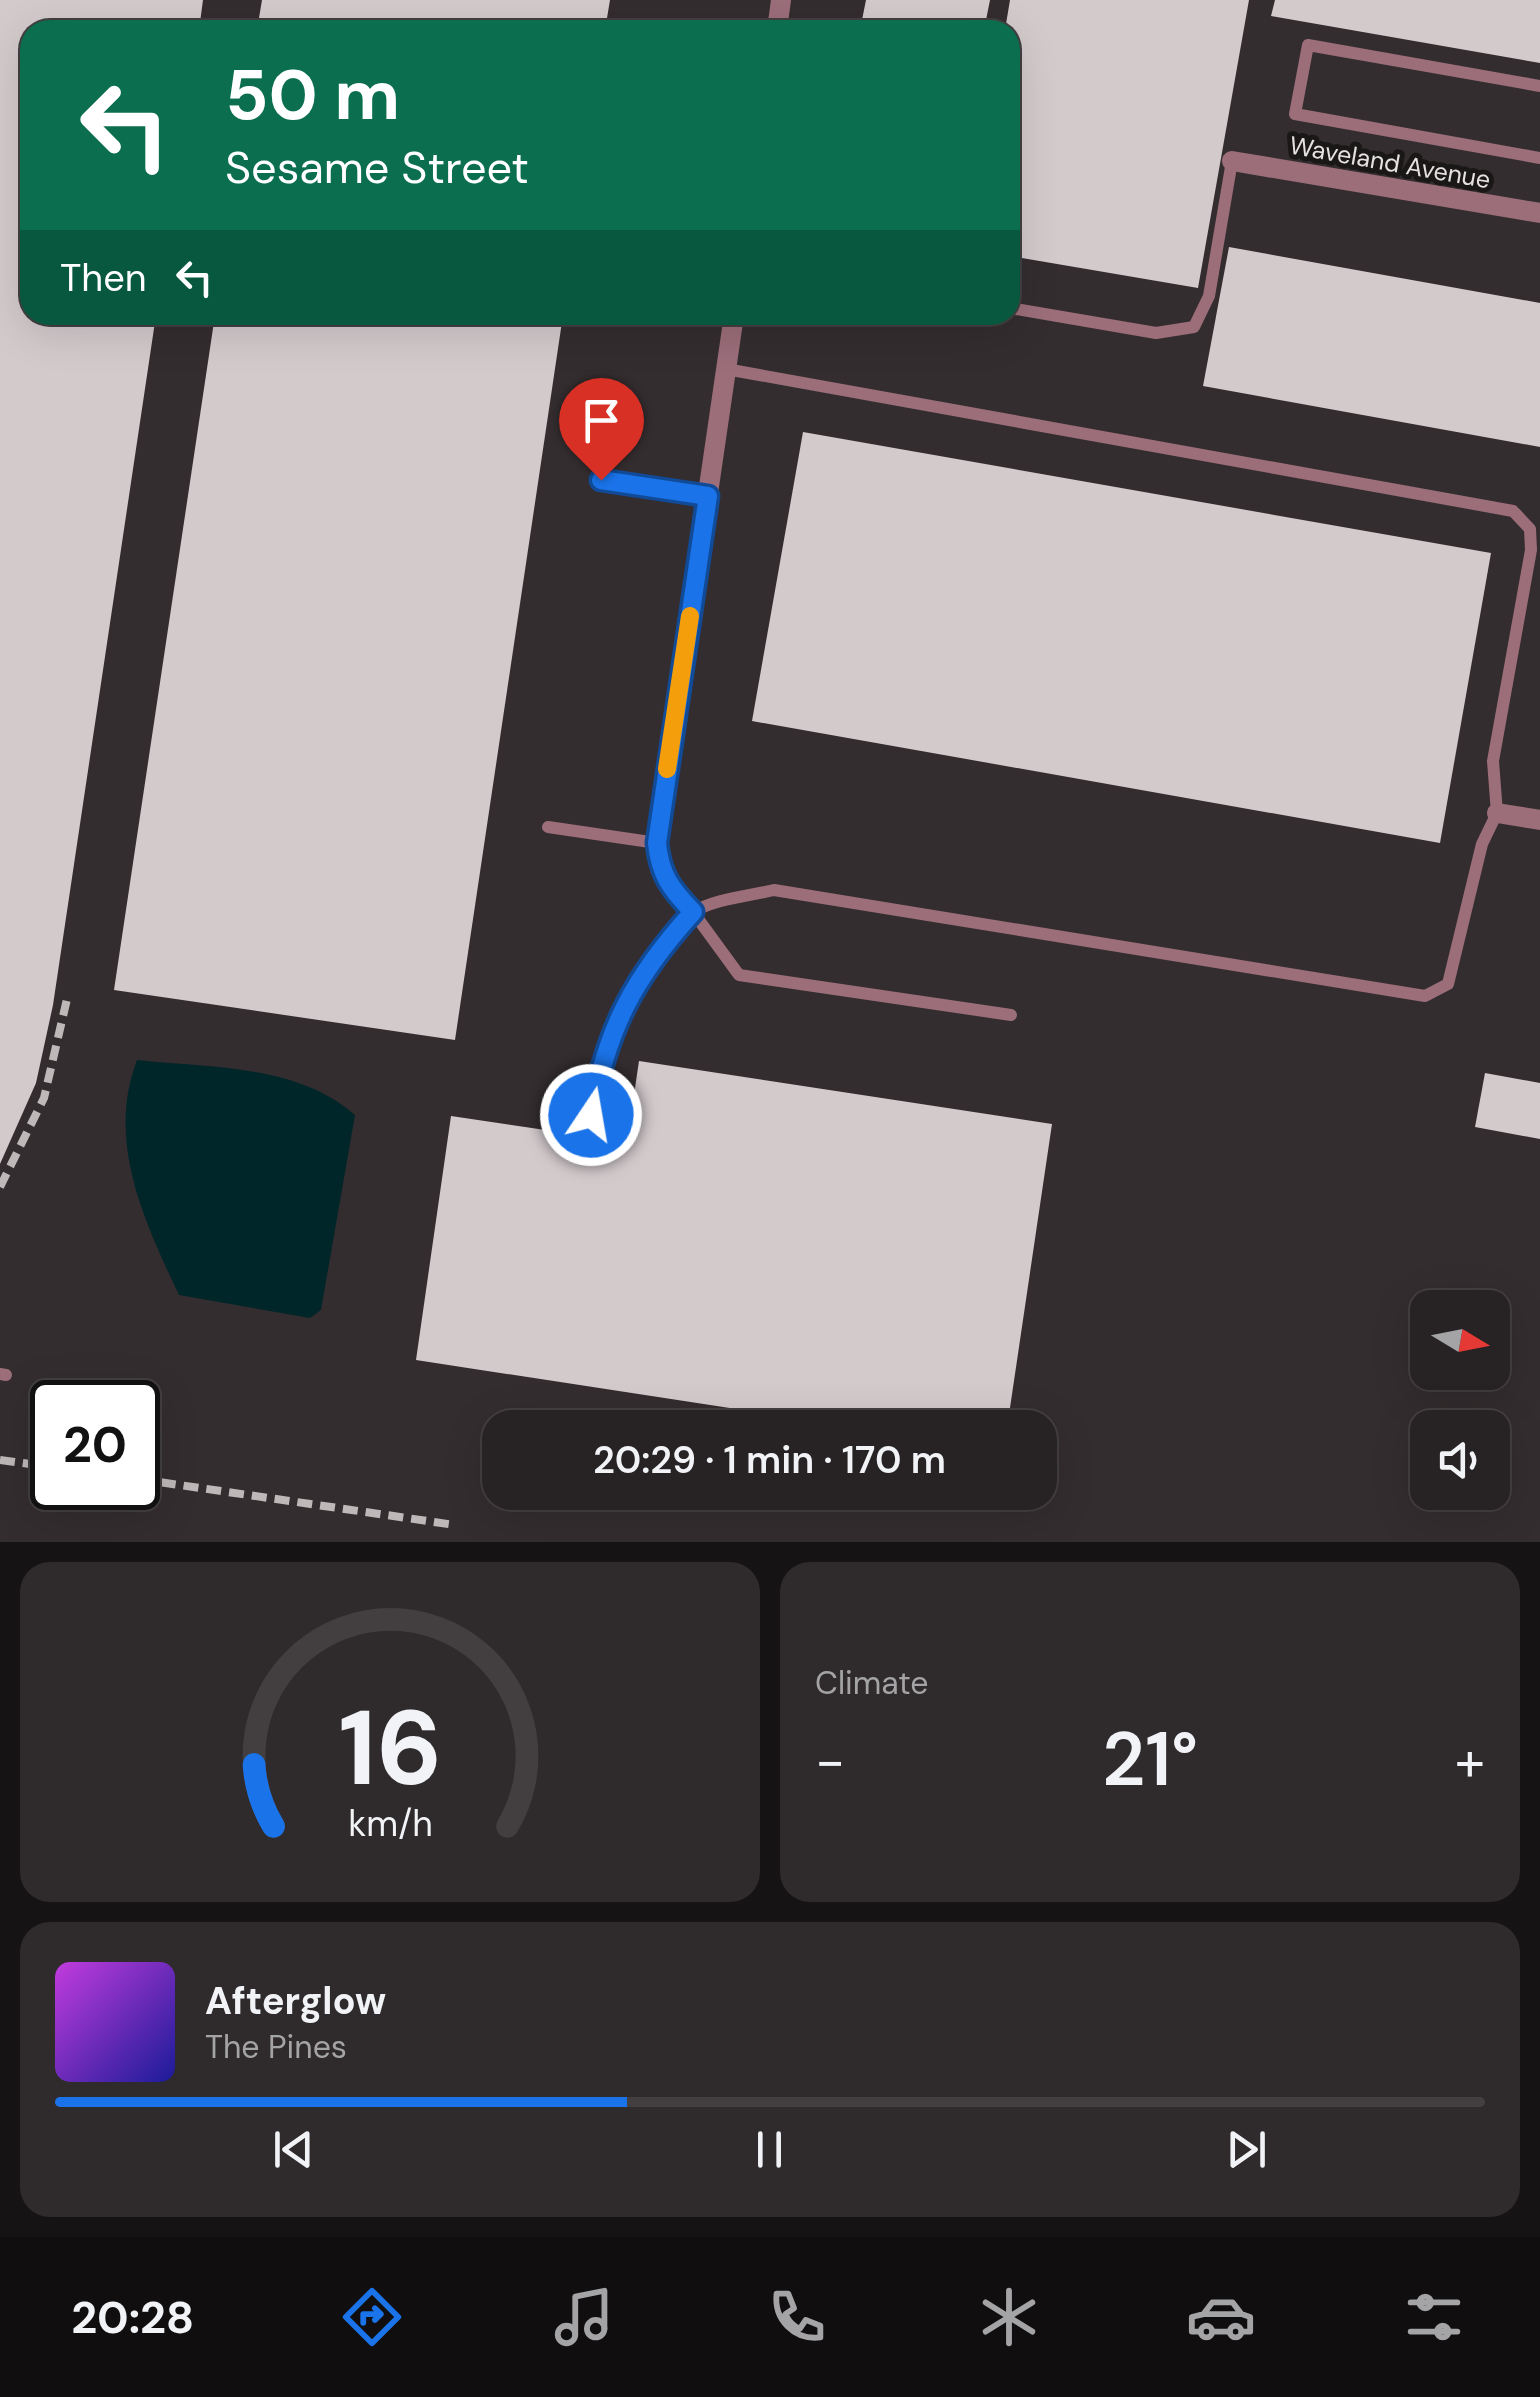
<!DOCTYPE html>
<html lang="en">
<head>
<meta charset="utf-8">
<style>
  :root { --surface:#272223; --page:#2f2a2b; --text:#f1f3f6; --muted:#a4a4a6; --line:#433f41; --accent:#1a73e8 }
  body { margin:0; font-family:"DM Sans",sans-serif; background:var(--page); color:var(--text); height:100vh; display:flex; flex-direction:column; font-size:38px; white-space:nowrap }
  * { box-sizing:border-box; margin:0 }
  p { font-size:32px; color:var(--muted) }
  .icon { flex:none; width:55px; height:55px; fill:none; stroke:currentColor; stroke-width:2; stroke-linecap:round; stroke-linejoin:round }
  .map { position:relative; height:1542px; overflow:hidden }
  .sheet { display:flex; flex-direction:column; gap:20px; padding:20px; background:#151313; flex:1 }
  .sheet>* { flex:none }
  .banner { position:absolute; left:20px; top:20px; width:1000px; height:305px; border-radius:30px; box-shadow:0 10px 40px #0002,0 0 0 2px var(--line); background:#0b6e4f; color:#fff; overflow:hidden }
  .needle { width:65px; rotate:100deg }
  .tools { position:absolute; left:1410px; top:1290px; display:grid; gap:20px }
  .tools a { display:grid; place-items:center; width:100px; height:100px; border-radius:20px; background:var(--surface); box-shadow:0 10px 40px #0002,0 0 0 2px var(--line); font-size:50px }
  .speed { position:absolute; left:30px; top:1380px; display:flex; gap:20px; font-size:50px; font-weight:700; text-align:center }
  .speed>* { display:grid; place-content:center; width:130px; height:130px; border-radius:50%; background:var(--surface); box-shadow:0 10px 40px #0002,0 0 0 2px var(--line); line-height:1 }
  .speed .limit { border:5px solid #111; border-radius:15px; background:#fff; color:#111 }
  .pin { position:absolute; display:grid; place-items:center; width:85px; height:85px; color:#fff; margin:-102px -42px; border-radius:50% 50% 50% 0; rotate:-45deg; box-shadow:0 0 10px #0007 }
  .pin .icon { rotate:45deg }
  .me { position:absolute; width:110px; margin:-55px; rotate:12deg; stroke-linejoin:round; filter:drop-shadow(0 0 8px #0008) }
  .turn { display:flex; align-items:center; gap:35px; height:210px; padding:0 40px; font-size:45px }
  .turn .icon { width:130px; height:130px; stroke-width:2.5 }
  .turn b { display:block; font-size:70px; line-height:85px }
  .then { display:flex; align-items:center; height:95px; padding:0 40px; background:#0003; gap:20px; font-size:38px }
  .big { font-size:75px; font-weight:600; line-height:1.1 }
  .sheet .card { flex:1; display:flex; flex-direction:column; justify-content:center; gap:15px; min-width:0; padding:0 35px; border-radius:30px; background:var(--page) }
  .sheet .dial { align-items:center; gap:0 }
  .dial svg { height:260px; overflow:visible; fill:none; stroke:var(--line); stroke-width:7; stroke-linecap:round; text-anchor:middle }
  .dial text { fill:var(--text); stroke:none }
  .song { display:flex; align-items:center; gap:30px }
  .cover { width:120px; height:120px; border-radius:15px; background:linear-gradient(135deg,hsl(290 70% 55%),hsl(240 70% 35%)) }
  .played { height:10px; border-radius:5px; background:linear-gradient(90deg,var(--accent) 40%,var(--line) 40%) }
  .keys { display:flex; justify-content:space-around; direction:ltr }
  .heat { display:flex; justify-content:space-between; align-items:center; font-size:55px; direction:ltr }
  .sheet .tiles { flex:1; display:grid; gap:20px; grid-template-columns:1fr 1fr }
  .card:last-child { grid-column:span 2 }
  .trip { position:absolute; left:482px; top:1410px; width:575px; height:100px; border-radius:30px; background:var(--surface); box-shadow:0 10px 40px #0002,0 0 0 2px var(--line); font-weight:600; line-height:100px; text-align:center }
  .dock { display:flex; height:160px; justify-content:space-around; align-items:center; background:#100e0e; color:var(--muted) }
  .dock .icon { width:70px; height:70px }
  .dock .selected { color:var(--accent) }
  .dock b { font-size:45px; color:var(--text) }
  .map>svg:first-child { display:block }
</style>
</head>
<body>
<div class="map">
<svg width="1540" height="1542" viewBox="0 0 1540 1542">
  <rect width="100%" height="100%" fill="#342d2f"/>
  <path fill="#00262a" d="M137 1060C210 1068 297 1064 355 1115L321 1310 310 1318 179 1295C144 1221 106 1141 137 1060Z"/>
  <g fill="#d3cacc">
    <path d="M0 0H203L199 30H30V315H156L53 1005 36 1083 0 1164Z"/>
    <path d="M262 0H610L605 30H257Z"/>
    <path d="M866 0H990L984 30H860Z"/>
    <path d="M1010 0H1249L1198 288 1010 256V30H1005Z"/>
    <path d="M1275 0H1540V63L1271 16Z"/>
    <path d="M1229 247 1540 303V447L1203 386Z"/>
    <path d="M215 315H563L455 1040 114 990Z"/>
    <path d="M803 432 1491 553 1440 843 752 721Z"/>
    <path d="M639 1061 1052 1124 1007 1428H860L416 1360 451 1116 627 1142Z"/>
    <path d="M1485 1073 1540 1083V1139L1475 1127Z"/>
  </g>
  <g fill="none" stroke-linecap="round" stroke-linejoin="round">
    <g stroke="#9b6e7a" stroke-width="12">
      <path d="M1540 86 1308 45 1295 114 1540 158"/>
      <path d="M1010 308 1156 333 1194 327 1209 296 1232 161"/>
      <path d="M601 480 707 495"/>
      <path d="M548 827 657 843"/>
      <path d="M693 912 739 975 1011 1015"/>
      <path d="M591 1115C603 1052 636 951 692 913 712 899 750 896 774 890L1425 996 1448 984 1482 844 1497 813 1493 761 1531 550 1530 529 1513 511 726 369"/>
      <path d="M0 1374 6 1375"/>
    </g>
    <g stroke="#9b6e7a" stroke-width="20">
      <path d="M777 30 781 0"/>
      <path d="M1232 161 1540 213"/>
      <path d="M1497 813 1540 820"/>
      <path d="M693 912 660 869 657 843 734 315"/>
    </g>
    <g stroke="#beb8b9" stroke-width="8" stroke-dasharray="15 8" stroke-linecap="butt">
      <path d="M0 1187 44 1098 67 999"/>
      <path d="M0 1460 52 1467"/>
      <path d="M138 1479 455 1525"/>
    </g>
  </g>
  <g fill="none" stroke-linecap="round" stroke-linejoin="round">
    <g stroke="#114b97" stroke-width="25">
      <path id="route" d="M591 1115C607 1028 634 977 693 912 671 889 660 875 657 843L708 496 601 480"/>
    </g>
    <use href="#route" stroke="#1a73e8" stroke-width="18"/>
    <path stroke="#f59e0b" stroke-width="18" d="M667 769 690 616"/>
  </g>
  <g text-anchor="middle" stroke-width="10" stroke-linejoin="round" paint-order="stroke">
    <g font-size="25" fill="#e5e0e1" stroke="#1a1717">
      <text transform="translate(1390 162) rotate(10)" y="9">Waveland Avenue</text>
    </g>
  </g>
</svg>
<div class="tools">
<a><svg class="needle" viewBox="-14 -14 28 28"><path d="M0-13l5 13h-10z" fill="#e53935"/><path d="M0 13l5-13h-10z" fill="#a4a4a6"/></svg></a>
<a><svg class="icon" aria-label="sound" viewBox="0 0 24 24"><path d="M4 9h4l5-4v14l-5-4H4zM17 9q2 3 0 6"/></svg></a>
</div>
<div class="speed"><div class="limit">20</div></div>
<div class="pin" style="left:601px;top:480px;background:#d93025"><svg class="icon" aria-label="arrive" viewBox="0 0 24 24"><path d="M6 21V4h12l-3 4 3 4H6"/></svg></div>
<svg class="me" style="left:591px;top:1115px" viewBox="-20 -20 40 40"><circle r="17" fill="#1a73e8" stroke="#fff" stroke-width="3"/><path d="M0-11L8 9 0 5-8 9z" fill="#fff"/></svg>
<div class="trip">20:29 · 1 min · 170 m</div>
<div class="banner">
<div class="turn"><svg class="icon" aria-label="left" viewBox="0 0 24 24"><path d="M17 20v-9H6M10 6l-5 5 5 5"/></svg><div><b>50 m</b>Sesame Street</div></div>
<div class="then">Then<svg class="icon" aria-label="left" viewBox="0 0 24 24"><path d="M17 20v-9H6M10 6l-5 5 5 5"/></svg></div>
</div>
</div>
<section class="sheet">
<div class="tiles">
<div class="card dial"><svg viewBox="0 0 100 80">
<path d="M14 69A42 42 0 1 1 86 69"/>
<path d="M14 69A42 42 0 0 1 8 50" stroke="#1a73e8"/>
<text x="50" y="56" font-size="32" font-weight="700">16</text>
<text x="50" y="72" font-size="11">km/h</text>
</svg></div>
<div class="card"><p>Climate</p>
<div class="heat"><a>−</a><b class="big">21°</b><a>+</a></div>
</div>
<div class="card">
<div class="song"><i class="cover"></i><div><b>Afterglow</b><p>The Pines</p></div></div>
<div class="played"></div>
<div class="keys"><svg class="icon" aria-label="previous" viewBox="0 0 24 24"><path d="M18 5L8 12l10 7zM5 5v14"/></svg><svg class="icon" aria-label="pause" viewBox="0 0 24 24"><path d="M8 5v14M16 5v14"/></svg><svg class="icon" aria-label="next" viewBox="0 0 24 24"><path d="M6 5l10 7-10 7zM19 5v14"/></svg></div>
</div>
</div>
</section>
<nav class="dock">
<b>20:28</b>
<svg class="icon selected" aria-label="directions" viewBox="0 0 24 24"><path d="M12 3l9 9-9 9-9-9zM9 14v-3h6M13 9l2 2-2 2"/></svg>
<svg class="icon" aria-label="music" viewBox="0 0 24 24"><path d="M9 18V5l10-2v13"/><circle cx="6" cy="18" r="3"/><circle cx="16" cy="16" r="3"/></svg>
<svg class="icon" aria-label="phone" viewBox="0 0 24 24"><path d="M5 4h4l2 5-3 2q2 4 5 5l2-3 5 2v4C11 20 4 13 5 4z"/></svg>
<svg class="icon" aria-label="climate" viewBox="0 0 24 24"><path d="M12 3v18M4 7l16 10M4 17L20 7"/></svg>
<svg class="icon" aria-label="car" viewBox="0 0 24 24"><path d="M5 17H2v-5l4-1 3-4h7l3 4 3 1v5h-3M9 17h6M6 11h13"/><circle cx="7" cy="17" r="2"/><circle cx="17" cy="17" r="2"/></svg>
<svg class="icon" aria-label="filters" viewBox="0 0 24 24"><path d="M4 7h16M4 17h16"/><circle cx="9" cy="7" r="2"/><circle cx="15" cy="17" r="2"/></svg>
</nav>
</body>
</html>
